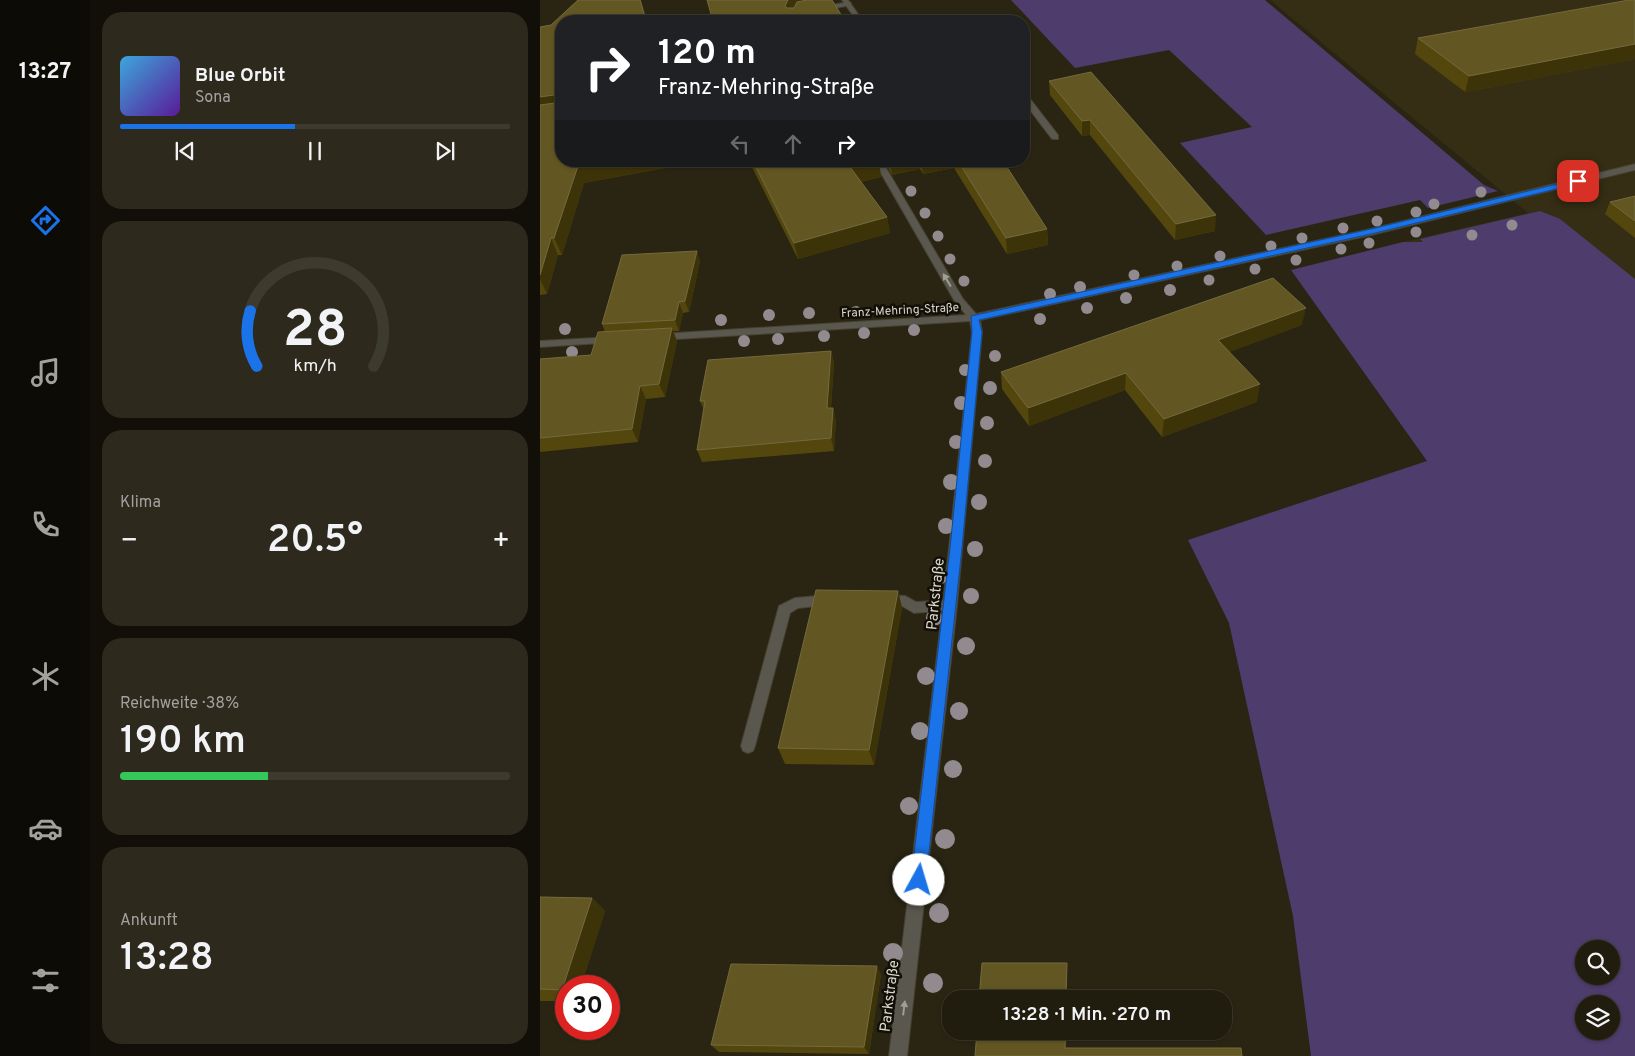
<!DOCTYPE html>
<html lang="de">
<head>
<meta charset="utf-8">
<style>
  :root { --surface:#201c0e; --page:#2d291c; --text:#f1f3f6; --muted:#a2a19e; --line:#3d3a2e; --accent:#1a73e8 }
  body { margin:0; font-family:Overpass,sans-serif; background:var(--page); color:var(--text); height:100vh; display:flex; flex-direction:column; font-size:19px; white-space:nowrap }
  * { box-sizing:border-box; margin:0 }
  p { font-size:16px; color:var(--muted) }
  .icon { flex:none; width:28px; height:28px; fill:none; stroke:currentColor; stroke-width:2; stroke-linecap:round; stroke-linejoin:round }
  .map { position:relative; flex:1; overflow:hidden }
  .side { display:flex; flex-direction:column; gap:12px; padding:12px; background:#120f08; width:450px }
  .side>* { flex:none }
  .top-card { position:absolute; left:15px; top:15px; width:475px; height:152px; border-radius:20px; box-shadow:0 1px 4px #0004,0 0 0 1px var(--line); background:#202124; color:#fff; overflow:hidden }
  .tools { position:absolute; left:1035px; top:940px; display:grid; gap:10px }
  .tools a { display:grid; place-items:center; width:45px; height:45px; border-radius:50%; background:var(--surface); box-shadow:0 1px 4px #0004,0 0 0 1px var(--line); font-size:25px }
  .speed { position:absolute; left:15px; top:975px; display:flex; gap:10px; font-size:25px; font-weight:700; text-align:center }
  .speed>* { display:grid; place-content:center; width:65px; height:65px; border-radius:50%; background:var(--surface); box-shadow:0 1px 4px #0004,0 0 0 1px var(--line); line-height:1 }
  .speed .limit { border:8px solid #d22; background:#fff; color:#111 }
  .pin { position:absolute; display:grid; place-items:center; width:42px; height:42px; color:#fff; margin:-21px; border-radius:10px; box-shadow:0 2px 8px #0006 }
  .me { position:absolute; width:55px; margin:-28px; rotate:6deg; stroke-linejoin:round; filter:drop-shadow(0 0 4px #0008) }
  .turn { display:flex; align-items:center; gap:18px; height:105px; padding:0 20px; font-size:22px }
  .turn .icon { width:65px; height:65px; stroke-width:2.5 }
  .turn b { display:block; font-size:35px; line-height:42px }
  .lanes { display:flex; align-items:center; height:48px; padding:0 20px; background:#0003; justify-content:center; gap:25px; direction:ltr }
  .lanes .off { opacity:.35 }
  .big { font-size:38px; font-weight:600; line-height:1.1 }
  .side .tile { flex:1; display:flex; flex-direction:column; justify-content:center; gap:8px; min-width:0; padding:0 18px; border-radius:20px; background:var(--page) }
  .side .dial { align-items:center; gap:0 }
  .dial svg { height:130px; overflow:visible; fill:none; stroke:var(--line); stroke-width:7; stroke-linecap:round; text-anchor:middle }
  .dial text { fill:var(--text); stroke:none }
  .song { display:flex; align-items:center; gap:15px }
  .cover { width:60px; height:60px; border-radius:8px; background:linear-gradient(135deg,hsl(200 70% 55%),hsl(270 70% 35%)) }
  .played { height:5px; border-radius:2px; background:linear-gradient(90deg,var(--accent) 45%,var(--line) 45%) }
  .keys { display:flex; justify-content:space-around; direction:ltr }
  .heat { display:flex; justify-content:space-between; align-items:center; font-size:28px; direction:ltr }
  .charge { height:8px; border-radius:4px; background:linear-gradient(90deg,#34c759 38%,var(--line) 0) }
  .trip { position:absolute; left:402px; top:990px; width:290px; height:50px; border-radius:20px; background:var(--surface); box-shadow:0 1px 4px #0004,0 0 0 1px var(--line); font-weight:600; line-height:50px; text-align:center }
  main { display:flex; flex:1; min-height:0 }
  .tab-bar { display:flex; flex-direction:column; width:90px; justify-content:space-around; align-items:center; background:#0d0b06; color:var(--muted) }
  .tab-bar .icon { width:35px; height:35px }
  .tab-bar .on { color:var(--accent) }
  .tab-bar b { font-size:22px; color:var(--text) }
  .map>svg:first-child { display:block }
</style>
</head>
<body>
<main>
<nav class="tab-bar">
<b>13:27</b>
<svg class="icon on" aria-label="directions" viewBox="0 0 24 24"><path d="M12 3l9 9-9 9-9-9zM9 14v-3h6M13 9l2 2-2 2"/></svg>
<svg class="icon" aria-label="music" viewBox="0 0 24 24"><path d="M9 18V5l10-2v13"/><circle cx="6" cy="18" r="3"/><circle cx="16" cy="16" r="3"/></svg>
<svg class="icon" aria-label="phone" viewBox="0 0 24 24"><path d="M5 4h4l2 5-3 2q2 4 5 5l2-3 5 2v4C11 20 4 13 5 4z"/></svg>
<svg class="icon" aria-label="climate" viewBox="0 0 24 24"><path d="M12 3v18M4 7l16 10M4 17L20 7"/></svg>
<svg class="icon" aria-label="car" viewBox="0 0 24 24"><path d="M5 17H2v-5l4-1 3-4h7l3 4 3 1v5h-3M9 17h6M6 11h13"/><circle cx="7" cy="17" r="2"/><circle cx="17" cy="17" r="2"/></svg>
<svg class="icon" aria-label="filters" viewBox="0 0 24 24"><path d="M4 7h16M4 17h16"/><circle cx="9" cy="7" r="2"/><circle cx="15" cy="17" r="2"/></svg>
</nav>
<section class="side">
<div class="tile">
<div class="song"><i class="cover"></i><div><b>Blue Orbit</b><p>Sona</p></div></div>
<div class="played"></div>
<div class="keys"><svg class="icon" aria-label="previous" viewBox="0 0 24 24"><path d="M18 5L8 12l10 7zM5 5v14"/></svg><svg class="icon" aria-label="pause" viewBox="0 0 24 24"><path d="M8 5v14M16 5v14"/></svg><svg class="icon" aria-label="next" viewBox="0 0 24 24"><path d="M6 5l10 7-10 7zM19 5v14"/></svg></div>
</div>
<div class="tile dial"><svg viewBox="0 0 100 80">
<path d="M14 69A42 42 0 1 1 86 69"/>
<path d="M14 69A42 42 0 0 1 10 35" stroke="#1a73e8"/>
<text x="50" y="56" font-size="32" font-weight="700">28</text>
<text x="50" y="72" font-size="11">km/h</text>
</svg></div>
<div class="tile"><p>Klima</p>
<div class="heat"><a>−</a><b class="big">20.5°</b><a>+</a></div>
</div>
<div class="tile"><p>Reichweite · 38%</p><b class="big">190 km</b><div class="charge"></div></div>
<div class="tile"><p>Ankunft</p><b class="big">13:28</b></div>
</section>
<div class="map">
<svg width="1095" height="1056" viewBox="0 0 1095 1056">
  <rect width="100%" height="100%" fill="#2a2513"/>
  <path fill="#352e14" d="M730 0H1095V1056L1071 1031V949L863 242 988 213Z"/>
  <g fill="#4d3c6c" fill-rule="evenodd">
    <path d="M471 0H725L944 185 958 191 888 208 880 200 726 235 640 143 712 127 629 50 535 68Z"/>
    <path d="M1000 211 1020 219 1095 279V1056H771L753 916 689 623 648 540 887 461 751 270 863 242H883L880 239ZM1044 949H1071V976H1044ZM1044 1004H1071V1031H1044Z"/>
  </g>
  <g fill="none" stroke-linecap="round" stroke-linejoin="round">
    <g stroke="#464130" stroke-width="2">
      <g id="service">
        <path d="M309 2 311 3V5L258 15 257 21H250L253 12Z"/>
        <path d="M484 95H487L518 135V139H512L484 102Z"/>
        <path d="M290 595 295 596 297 600 295 604 258 608 250 613 215 746 213 751 208 753 203 751 201 746 239 606 255 598Z"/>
        <path d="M343 595 365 596 376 602 410 600 415 601 417 605 415 609 410 610 374 613 362 606 338 604 336 600 338 596Z"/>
      </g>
    </g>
    <g stroke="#464130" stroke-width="2">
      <g id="minor">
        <path d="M302 0H308L323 21H317Z"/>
        <path d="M334 161H342L423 299 436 314 831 229 1095 164V170L831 235 440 320 442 332 417 605 367 1056H349L403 605 432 332 430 321 120 340 115 337 120 334 426 315 414 300Z"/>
        <path d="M73 337 77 338V342L0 347V341Z"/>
      </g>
    </g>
    <use href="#service" fill="#59574e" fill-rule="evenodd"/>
    <use href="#minor" fill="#59574e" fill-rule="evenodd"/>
  </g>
  <g fill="#918b8f">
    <circle cx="371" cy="191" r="5.5"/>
    <circle cx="941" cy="192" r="5.5"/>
    <circle cx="894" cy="204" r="5.5"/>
    <circle cx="876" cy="212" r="5.5"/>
    <circle cx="385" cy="213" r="5.5"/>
    <circle cx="837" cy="221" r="5.5"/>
    <circle cx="972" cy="225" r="5.5"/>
    <circle cx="803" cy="228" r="5.5"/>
    <circle cx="876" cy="232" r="5.5"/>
    <circle cx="932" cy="235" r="5.5"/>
    <circle cx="398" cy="236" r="5.5"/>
    <circle cx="762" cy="238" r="5.5"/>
    <circle cx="829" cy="243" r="5.5"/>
    <circle cx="731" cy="246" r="5.5"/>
    <circle cx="801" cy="249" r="5.5"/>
    <circle cx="680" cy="256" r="5.5"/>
    <circle cx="410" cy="259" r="5.5"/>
    <circle cx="756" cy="260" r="5.5"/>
    <circle cx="637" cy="266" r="5.5"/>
    <circle cx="715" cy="269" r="5.5"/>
    <circle cx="594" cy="275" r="5.5"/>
    <circle cx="669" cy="280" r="5.5"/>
    <circle cx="424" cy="281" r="5.5"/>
    <circle cx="540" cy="287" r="6"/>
    <circle cx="630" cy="290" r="6"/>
    <circle cx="510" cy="294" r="6"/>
    <circle cx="586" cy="298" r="6"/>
    <circle cx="547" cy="308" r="6"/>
    <circle cx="316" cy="312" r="6"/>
    <circle cx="269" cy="313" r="6"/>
    <circle cx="229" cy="315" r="6"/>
    <circle cx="500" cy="319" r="6"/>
    <circle cx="181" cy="320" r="6"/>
    <circle cx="25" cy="329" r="6"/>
    <circle cx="374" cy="330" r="6"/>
    <circle cx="324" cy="333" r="6"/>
    <circle cx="284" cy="336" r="6"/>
    <circle cx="238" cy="339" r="6"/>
    <circle cx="204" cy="341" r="6"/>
    <circle cx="32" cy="352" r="6"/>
    <circle cx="455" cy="356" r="6"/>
    <circle cx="425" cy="370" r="6"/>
    <circle cx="450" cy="388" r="7"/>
    <circle cx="421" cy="403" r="7"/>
    <circle cx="447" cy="423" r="7"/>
    <circle cx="416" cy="442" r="7"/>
    <circle cx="445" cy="461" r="7"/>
    <circle cx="411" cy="482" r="8"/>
    <circle cx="439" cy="502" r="8"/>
    <circle cx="406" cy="526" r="8"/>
    <circle cx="435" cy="549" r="8"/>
    <circle cx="400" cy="576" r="8"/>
    <circle cx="431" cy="596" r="8"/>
    <circle cx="394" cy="618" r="8"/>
    <circle cx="426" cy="646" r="9"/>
    <circle cx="386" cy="676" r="9"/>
    <circle cx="419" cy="711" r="9"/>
    <circle cx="380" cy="731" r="9"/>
    <circle cx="413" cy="769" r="9"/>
    <circle cx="369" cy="806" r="9"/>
    <circle cx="405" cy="839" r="10"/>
    <circle cx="362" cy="876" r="10"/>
    <circle cx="399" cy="913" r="10"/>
    <circle cx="353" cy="953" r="10"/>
    <circle cx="393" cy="983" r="10"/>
  </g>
  <g fill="#53470e">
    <path d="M38 0H101L107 21 21 161H146L147 164 44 183 22 255H18L7 294 0 295V27L11 25Z"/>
    <path d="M878 38 1095 59 925 92 875 54Z"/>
    <path d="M509 81 675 231 635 240 550 135 542 136 510 95Z"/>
    <path d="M209 161H339L341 177 321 182 347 217 350 233 258 259Z"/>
    <path d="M344 161H463L507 229 508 245 467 254 414 168 383 174 380 169 352 175Z"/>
    <path d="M1095 196V238L1065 214 1070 202Z"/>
    <path d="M160 261 149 312 143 313 139 331H133L137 341 125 397 106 399 98 442 0 452V359L51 355 65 332 62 324Z"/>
    <path d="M762 325 689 352 717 402 622 437 585 390 489 426 462 389 461 372Z"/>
    <path d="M291 351 294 363 291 408H293L296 421 294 451 162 462 157 450 164 410 160 401Z"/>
    <path d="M358 591 362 608 334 765 245 764 238 748Z"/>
    <path d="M0 897 52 898 65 911 41 986H26V1001H0Z"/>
    <path d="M341 974 329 1054 179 1052 171 1045Z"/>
  </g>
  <g fill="#3d3308">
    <path d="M248 0H287L248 20 245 6Z"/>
    <path d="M1095 44V59L925 92 929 76Z"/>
    <path d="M14 95 21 111 0 114V97Z"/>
    <path d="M550 120V135L542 136V121Z"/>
    <path d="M66 161H146L147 164 44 183 22 255 14 238 38 166Z"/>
    <path d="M339 161 341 177 313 184 310 167Z"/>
    <path d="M350 161H379L380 169 352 175Z"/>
    <path d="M381 161H414V168L383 174Z"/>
    <path d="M676 215 675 231 635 240 636 224Z"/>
    <path d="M347 217 350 233 258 259 254 243Z"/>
    <path d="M507 229 508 245 467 254 466 238Z"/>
    <path d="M11 238 18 255 7 294 0 279V275Z"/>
    <path d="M157 251 160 261 149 312 145 301Z"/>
    <path d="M139 302 143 313 139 331 135 320Z"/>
    <path d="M766 308 762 325 676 357 678 340Z"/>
    <path d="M132 328 137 341 125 397 119 384Z"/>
    <path d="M291 351 294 363 290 421 287 408Z"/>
    <path d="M586 373 585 390 489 426 488 408Z"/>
    <path d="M720 384 717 402 622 437 624 419Z"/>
    <path d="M100 386 106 399 98 442 92 429Z"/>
    <path d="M293 408 296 421 294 451 291 438Z"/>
    <path d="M358 591 362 608 334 765 329 750Z"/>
    <path d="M52 898 65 911 41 986H26V993L22 990Z"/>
    <path d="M527 963V999H526Z"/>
    <path d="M337 966 341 974 329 1054 324 1047Z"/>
  </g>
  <g fill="#625623" stroke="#746a3d">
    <path d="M38 0H100L106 21H21V161H66L38 166 14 238H11L0 275V105L15 103 17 97 14 95 0 97V27L11 25Z"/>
    <path d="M167 0H248L245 6 247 8H254L257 2 267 0H292L305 21H173Z"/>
    <path d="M1089 0H1095V44L929 76 878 38Z"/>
    <path d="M551 72 676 215 636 224 550 120 542 121 509 81Z"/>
    <path d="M213 161H338L310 167 347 217 254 243Z"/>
    <path d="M418 161H463L507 229 466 238Z"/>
    <path d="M1095 196V221L1070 202Z"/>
    <path d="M157 251 145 301 139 302 135 320 62 324 82 255Z"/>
    <path d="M733 278 766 308 678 340 720 384 624 419 586 373 488 408 461 372Z"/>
    <path d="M132 328 119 384 100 386 92 429 0 438V359L51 355 58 332Z"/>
    <path d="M291 351 287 408H293L291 438 157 450 165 401H160L168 360Z"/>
    <path d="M276 590 358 591 329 750 238 748Z"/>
    <path d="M0 897 52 898 22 990 0 989Z"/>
    <path d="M442 963H527L526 999H439Z"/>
    <path d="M191 964 337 966 324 1047 171 1045Z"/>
    <path d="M437 1031H526L525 1048H701L702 1056H435Z"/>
  </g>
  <defs><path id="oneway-solid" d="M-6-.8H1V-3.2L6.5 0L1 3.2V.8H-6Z" transform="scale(1.25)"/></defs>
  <g fill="#a09d93">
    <use href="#oneway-solid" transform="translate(407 280) rotate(-121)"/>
    <use href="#oneway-solid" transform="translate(364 1008) rotate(-83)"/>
  </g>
  <path fill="#1a73e8" stroke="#114b97" d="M1038 179 1043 181 1041 183 831 234 439 320 442 332 422 548 386 880 384 885 379 887 374 885 371 880 410 548 432 332 431 316 831 229Z"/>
  <g text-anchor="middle" stroke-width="5" stroke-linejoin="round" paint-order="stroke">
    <g font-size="12" fill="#dad7cb" stroke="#110f07">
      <text transform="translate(360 310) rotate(-3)" y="4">Franz-Mehring-Straße</text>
    </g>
    <g font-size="15" fill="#dad7cb" stroke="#110f07">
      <text transform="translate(395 594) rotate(-84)" y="5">Parkstraße</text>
      <text transform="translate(349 996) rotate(-83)" y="5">Parkstraße</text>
    </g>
  </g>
</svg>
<div class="tools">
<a><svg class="icon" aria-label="search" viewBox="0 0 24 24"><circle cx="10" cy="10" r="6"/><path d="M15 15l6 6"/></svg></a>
<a><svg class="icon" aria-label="layers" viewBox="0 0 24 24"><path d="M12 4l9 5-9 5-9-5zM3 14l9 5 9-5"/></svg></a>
</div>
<div class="speed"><div class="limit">30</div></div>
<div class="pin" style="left:1038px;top:181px;background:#d93025"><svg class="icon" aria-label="arrive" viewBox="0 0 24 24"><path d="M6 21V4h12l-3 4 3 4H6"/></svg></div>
<svg class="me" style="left:379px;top:880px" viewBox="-20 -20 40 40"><circle r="19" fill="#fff"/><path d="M0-13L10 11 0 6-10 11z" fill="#1a73e8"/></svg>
<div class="trip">13:28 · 1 Min. · 270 m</div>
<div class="top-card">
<div class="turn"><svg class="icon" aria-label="right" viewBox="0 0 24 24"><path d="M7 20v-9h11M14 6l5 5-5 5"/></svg><div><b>120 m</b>Franz-Mehring-Straße</div></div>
<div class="lanes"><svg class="icon off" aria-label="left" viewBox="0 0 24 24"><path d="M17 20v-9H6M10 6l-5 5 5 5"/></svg><svg class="icon off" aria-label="ahead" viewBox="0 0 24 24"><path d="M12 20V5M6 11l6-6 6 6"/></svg><svg class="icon" aria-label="right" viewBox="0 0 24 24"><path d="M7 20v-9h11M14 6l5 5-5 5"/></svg></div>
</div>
</div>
</main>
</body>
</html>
